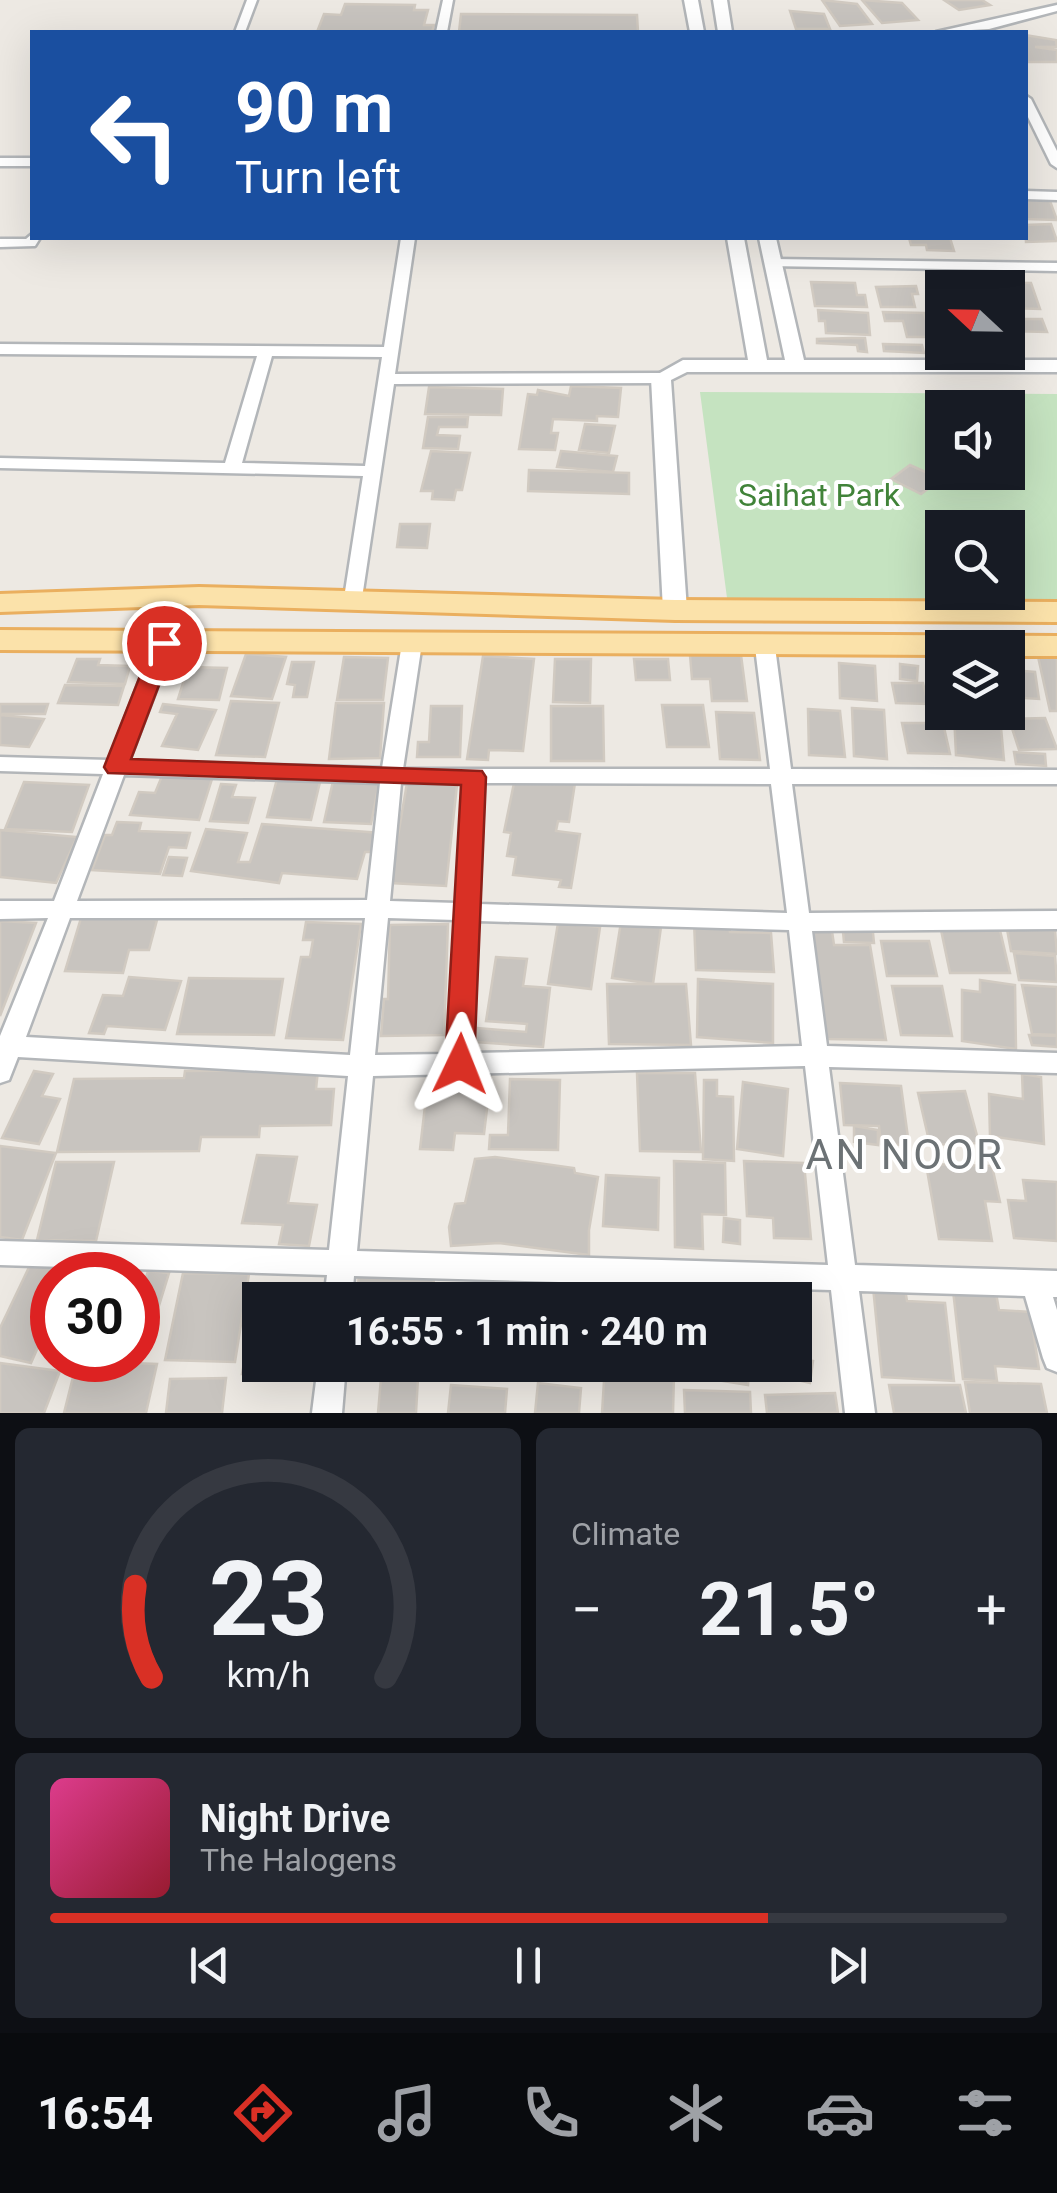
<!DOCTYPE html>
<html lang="en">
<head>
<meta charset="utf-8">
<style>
  :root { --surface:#171b24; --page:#242831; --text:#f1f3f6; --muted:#9ea1a6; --line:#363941; --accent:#d93025 }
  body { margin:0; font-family:Roboto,sans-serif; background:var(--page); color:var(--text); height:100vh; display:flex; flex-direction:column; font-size:38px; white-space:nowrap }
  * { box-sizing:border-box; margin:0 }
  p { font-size:32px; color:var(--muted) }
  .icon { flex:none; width:55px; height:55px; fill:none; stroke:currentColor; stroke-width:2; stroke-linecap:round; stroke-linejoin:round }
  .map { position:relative; height:1413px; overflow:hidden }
  .details { display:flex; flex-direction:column; gap:15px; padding:15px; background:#0d0f14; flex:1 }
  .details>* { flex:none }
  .hud { position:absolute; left:30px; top:30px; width:998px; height:210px; border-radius:0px; box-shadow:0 10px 40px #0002; background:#1a4fa0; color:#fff; overflow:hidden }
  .needle { width:65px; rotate:292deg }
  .controls { position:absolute; left:925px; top:270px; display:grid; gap:20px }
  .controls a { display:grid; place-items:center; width:100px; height:100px; border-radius:0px; background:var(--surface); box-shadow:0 10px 40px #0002; font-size:50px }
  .speed { position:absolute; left:30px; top:1252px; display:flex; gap:20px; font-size:50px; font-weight:700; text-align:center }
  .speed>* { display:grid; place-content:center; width:130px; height:130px; border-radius:50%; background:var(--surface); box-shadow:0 10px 40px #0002; line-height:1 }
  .speed .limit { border:15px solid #d22; background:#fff; color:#111 }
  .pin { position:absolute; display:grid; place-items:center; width:85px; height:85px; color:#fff; margin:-42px; border:5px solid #fff; border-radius:50%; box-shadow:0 2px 10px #0007 }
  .me { position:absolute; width:110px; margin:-55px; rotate:2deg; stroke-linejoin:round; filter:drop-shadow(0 0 8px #0008) }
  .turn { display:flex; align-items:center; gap:35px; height:210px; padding:0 40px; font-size:45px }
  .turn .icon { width:130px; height:130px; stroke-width:2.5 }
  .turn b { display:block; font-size:70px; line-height:85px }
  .big { font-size:75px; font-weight:700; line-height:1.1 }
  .details .tile { flex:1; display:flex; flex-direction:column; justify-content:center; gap:15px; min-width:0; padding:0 35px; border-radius:15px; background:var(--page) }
  .details .dial { align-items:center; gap:0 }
  .dial svg { height:260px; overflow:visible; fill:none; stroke:var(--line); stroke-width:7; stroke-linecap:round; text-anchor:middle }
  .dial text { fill:var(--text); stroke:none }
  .song { display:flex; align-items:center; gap:30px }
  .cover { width:120px; height:120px; border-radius:15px; background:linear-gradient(135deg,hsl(330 70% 55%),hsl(350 70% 35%)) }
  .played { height:10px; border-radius:5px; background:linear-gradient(90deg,var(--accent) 75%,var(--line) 75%) }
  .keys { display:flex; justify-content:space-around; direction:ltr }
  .heat { display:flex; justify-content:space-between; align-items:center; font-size:55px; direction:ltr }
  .details .tiles { flex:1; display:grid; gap:15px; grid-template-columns:1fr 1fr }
  .tile:last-child { grid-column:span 2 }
  .trip { position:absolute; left:242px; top:1282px; width:570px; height:100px; border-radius:0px; background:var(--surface); box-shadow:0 10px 40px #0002; font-weight:700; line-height:100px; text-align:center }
  .tab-bar { display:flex; height:160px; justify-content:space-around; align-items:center; background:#090b0e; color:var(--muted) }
  .tab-bar .icon { width:70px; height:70px }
  .tab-bar .current { color:var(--accent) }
  .tab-bar b { font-size:45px; color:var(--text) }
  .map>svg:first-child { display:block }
</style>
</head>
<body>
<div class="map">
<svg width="1057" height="1413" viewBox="0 0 1057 1413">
  <rect width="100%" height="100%" fill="#ede9e3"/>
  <path fill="#c5e3c0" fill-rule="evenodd" d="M700 392 1057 394V601L727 598ZM942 408H1008V472H942ZM942 528H1008V592H942Z"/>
  <g fill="#c8c4bf" stroke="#d1cac1" stroke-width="2.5">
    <path d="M822 0 857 4 872 24 840 26Z"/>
    <path d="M862 0 902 3 918 20 882 23Z"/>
    <path d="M944 0H982L990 5 959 10Z"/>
    <path d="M345 4 415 5 414 10H428L424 25H434L432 32H317L324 14 341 15Z"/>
    <path d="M790 11 824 14 830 29H796Z"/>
    <path d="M461 14 637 15 638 32H459Z"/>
    <path d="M1025 35 1056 40 1057 47H1035L1057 50V62H1025Z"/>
    <path d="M1025 200 1050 201 1057 220 1025 219Z"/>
    <path d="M1051 224 1057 241 1026 242 1025 225Z"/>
    <path d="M909 238H950L954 251 927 250 926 245H911Z"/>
    <path d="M811 282 855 283 857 295H865L867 307 815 306Z"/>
    <path d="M984 282 1031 283 1040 309 1008 308V288H985Z"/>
    <path d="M928 284 971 285V288H942V307H933Z"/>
    <path d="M916 286 918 294H912L915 307H881L876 287Z"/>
    <path d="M818 310 868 313 870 335 826 333 825 321H819Z"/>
    <path d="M883 312 924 313 931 337H907L903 321H885Z"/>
    <path d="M1008 312H1021L1024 319H1042L1047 332 1008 331Z"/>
    <path d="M852 338H865L867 352 858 351 857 345 817 343V339Z"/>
    <path d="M883 344 922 345 924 353 884 351Z"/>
    <path d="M571 386 621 388 618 417 597 416V421L553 419 551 433H558L555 450 519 449 528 394 537 395 538 390 569 396Z"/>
    <path d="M429 387 503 389 501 415 425 414Z"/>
    <path d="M428 417H468L467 427H439L437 435 460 436 458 449 423 448Z"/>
    <path d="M585 424 615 426 609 453 579 450Z"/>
    <path d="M431 451 470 453 462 490H456L454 500 432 499 433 491H421Z"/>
    <path d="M561 451 617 456 613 472 557 467Z"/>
    <path d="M910 465 941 479 921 494 891 479Z"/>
    <path d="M529 470 629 473V494L528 491Z"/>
    <path d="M400 524H430L427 548 397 547Z"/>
    <path d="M1037 652 1057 653V711H1050Z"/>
    <path d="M246 654 286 657 272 699 231 696Z"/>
    <path d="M690 655H741L747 701H712L710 679H692Z"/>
    <path d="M483 656 534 659 523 751 489 750 488 760 467 759Z"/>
    <path d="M344 657 388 658 383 700H337Z"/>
    <path d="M77 659H100L98 665 130 666 125 684 68 682Z"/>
    <path d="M555 659H591L590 703 553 702Z"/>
    <path d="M634 659H668L670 680H636Z"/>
    <path d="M1008 659 1023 660 1024 671 1035 672 1039 699 1008 697Z"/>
    <path d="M292 662H314L307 697H293L295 685 287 684Z"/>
    <path d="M839 663 875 666 877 701 840 698Z"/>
    <path d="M900 664 918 666 917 681 900 679Z"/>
    <path d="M188 667 227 668 219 700 178 699Z"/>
    <path d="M892 683H923L928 704 896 703Z"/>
    <path d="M65 685 124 686 118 705 58 703Z"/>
    <path d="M231 701 279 703 265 757 216 755Z"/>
    <path d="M336 703H384L380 758 329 759Z"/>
    <path d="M0 704H48L45 714H0Z"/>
    <path d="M163 704 216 710 198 750 162 746 177 714 160 712Z"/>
    <path d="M662 705H703L709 747H667Z"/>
    <path d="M431 706H462L460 757H417L418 742H429Z"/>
    <path d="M551 706H603L604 761H551Z"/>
    <path d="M852 708 884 710 887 759 854 756Z"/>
    <path d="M808 709 840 711 845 757 809 755Z"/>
    <path d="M716 712 754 713 760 760 720 759Z"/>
    <path d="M954 713 1000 717 1004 760 956 755Z"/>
    <path d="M0 715 44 719 29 747 0 745Z"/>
    <path d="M1045 718 1057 749 1019 750 1009 719Z"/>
    <path d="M902 723H943L950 754 908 753Z"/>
    <path d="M1014 752 1045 754 1046 766 1016 764Z"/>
    <path d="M162 776 212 779 199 820 130 815 139 792 155 793Z"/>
    <path d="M515 778 575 783 569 822 558 821 556 831 580 834 571 888 559 887 561 880 513 875 516 857 507 856 511 833 504 832Z"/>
    <path d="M277 779 320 782 311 820 267 817Z"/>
    <path d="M333 781 379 783 371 824 324 822Z"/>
    <path d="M24 782 89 785 72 832 5 829Z"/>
    <path d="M407 783 457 785 446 886 390 883Z"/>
    <path d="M221 784 236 785 232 797 255 798 248 823 210 821Z"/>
    <path d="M117 822 141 823 139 831 190 833 186 848 169 847 160 874 92 870 105 835H112Z"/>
    <path d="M262 824 380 833 375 852H365L357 879 282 873 279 883 191 871 206 829 247 833 238 862H250Z"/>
    <path d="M0 830 77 837 56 883 0 877Z"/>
    <path d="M169 857 187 858 182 876 163 875Z"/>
    <path d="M81 918 157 920 149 950H129L123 973 65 971Z"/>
    <path d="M0 921 36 923 0 1016Z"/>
    <path d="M694 921 729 923 730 932 771 933 774 972 696 970Z"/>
    <path d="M842 921 872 923 874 943 844 942Z"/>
    <path d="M306 922 361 924 343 1040 286 1038 301 957H310L313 940H303Z"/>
    <path d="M621 922 661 927 653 984 612 978Z"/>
    <path d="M558 923 600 927 591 989 548 984Z"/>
    <path d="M448 924 444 1035 381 1036 384 999H388L390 925Z"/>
    <path d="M812 924H831L834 945H870L886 1040 827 1039Z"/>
    <path d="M940 925 999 926 1010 973H950Z"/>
    <path d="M1007 929 1055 931 1057 954 1011 951Z"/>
    <path d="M881 941H929L937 976H887Z"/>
    <path d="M1014 953 1055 956 1057 982 1019 980Z"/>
    <path d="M496 957 527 959 523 986 550 988 543 1047 476 1042 478 1028 526 1032 527 1024 486 1021Z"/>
    <path d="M129 977 181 981 165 1030 107 1026 104 1034 89 1033 103 995 123 996Z"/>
    <path d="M189 978 283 979 274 1035 177 1034Z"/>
    <path d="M698 979 773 984V1043L697 1037Z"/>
    <path d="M980 980 1015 985 1016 1049 962 1041V990L980 992Z"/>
    <path d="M607 984H686L691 1045 609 1044Z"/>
    <path d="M1022 985 1057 987V1035L1032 1034Z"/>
    <path d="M892 986H942L952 1036 901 1035Z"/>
    <path d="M1029 1035 1057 1036V1047L1032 1045Z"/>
    <path d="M318 1070 316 1089H334L331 1125 260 1126 259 1137H201L199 1151 57 1152 74 1079 184 1078 185 1071Z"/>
    <path d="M34 1071 53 1074 42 1096 60 1099 39 1144 2 1138Z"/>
    <path d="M637 1073H695L701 1152 640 1151Z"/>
    <path d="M462 1074 491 1075 484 1134 455 1133 453 1150 420 1149 428 1080 461 1082Z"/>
    <path d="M1022 1074 1041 1077 1044 1144 990 1136 989 1094 1023 1099Z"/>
    <path d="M510 1079 560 1080 558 1150 489 1149 490 1135H508Z"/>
    <path d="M704 1080H717V1096L733 1097 734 1161 703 1159Z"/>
    <path d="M743 1082 788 1089 783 1156 737 1149Z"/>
    <path d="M840 1083 901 1086 909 1145 881 1144 879 1126 844 1125Z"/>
    <path d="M965 1091 979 1143 930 1145 918 1093Z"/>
    <path d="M854 1126 878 1130V1145L854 1142Z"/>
    <path d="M0 1146 56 1153 22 1240 0 1237Z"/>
    <path d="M257 1155 297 1157 288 1203 317 1205 309 1246 279 1244 283 1225 242 1223Z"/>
    <path d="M495 1157 574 1168 575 1173 598 1177 589 1230V1255L499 1243 451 1246 449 1227 455 1204 465 1203 475 1159Z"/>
    <path d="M674 1161 725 1163 726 1215 702 1214 703 1249 675 1247Z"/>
    <path d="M744 1161 804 1163 811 1239 774 1238 773 1218 747 1216Z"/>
    <path d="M56 1162H114L96 1241 37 1240Z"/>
    <path d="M926 1164 992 1166 1000 1202 985 1201 992 1241 939 1239Z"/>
    <path d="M606 1175 659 1178 658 1230 603 1226Z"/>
    <path d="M1023 1180 1057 1182V1241L1014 1238 1008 1200 1026 1201Z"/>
    <path d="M724 1218 740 1220V1244L723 1242Z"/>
    <path d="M32 1261 58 1266 41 1303 52 1305V1315L31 1363 0 1356V1328Z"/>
    <path d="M148 1271 169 1273 154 1322 138 1320V1305Z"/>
    <path d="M434 1272 433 1300H357L359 1273Z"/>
    <path d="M183 1273 249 1274 235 1362 165 1360Z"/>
    <path d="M683 1283 701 1286 700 1298 713 1300H681Z"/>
    <path d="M733 1287 756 1290V1300H732Z"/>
    <path d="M873 1287 905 1289 907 1301 945 1303 954 1381 882 1377Z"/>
    <path d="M543 1288 587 1292 586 1300H542Z"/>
    <path d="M953 1290 996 1293 999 1310 1030 1312 1039 1369 995 1366 997 1381 963 1379Z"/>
    <path d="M260 1331V1365H320L319 1375 242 1374 246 1352H257Z"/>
    <path d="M795 1357 813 1361 810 1383 763 1372 764 1365H795Z"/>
    <path d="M77 1361 157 1364 146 1413H64Z"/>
    <path d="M0 1363 60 1371 44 1413H0Z"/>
    <path d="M353 1365H430V1369L352 1370Z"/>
    <path d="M605 1365H660V1374L674 1375 673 1413H602Z"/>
    <path d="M673 1365H750L748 1385 673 1373Z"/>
    <path d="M226 1378 222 1413H166L170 1379Z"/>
    <path d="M381 1378H418L416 1413H378Z"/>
    <path d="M965 1382 1041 1384 1047 1413H970Z"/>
    <path d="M538 1383 581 1388 579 1413H535Z"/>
    <path d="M451 1385 507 1389 505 1413H448Z"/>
    <path d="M889 1385H960L966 1413H894Z"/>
    <path d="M684 1390 750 1392 751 1413H685Z"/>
    <path d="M835 1393 838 1413H767L765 1395Z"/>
  </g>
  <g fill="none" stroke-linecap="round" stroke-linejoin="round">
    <g stroke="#b3b6b9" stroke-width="5">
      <g id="minor">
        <path d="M247 0H257L245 32H235Z"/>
        <path d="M443 0H453L447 32H436Z"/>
        <path d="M1057 5V11L989 29 936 32Z"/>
        <path d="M1025 95 1031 99 1057 151V168L1051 164 1025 111Z"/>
        <rect x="0" y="158" width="32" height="8"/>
        <path d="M1025 191 1057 192V200L1025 199Z"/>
        <path d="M32 234V238H40L35 246 0 247V239H26Z"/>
        <path d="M401 238H415L395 374 661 373 669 378 661 383 394 384 362 598 353 604 344 598 363 476 0 468V458L225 463 257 356 0 354V344L384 347ZM272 356 382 357 365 466 242 463Z"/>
        <path d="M774 259 1057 263V271L769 266V260Z"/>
        <path d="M164 637 174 643 129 761 382 768 402 643 412 637 422 643 403 769H770L755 647 765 641 775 647 791 769 1057 770V784H792L809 913 1057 911V929L812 931 827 1046 1057 1053V1073L829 1067 855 1265 1057 1271V1297H1053L1057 1310V1372L1047 1368 1043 1358 1025 1296 859 1291 875 1413H845L831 1290 354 1276 352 1300H324L327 1275 0 1265V1241L329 1250 348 1076 18 1057 9 1080 0 1083V1036L48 918 0 919V901H54L103 774 0 771V757L109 760 154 643ZM124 775 380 783 367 900 77 901ZM401 783H463L457 903 390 901ZM484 783 771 784 787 913 479 904ZM70 918H365L350 1055 26 1037ZM388 918 456 920 448 1054 375 1055ZM478 921 789 930 802 1046 473 1053ZM805 1066 828 1265 357 1251 373 1076Z"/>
        <path d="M318 1365H346L342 1413H312Z"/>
      </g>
    </g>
    <g stroke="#b3b6b9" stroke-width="5">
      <g id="tertiary">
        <path d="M684 0H698L704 32H690Z"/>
        <path d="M713 0H727L732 32H718Z"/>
        <path d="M727 238H744L767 360H785L759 238H776L804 360H1057V372H687L671 380 687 610 675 617 663 610 651 378 683 360H748Z"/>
      </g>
    </g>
    <g stroke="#eaaf5f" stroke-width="6">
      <g id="primary">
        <path d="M199 587 675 600 1057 602V622L675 620 199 605 0 612V594Z"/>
        <path d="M0 630 1057 636V656H1008V648H942V655L0 650Z"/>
      </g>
    </g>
    <use href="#minor" fill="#fff" fill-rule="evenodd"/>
    <use href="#tertiary" fill="#fff" fill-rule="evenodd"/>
    <use href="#primary" fill="#fbe2aa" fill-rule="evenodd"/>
  </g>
  <path fill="#d93025" stroke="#8d1f18" stroke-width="2.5" d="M164 636 175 643 131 759 482 771 486 777 474 1064 469 1072 460 1076 450 1072 445 1064 461 785 108 773 104 767 153 643Z"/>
  <g text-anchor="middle" stroke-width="8" stroke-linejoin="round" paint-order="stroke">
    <g font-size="32" fill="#418339" stroke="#fff">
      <text x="819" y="506">Saihat Park</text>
    </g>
    <g font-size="42" letter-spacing="2.5" fill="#6c7275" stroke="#fff">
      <text x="905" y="1169">AN NOOR</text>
    </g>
  </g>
</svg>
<div class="controls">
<a><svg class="needle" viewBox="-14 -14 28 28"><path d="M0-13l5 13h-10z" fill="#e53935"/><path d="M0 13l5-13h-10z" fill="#9ea1a6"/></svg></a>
<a><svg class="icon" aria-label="sound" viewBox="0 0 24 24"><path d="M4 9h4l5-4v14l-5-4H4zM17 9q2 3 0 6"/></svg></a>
<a><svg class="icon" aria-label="search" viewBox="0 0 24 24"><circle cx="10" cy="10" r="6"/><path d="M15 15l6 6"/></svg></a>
<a><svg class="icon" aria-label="layers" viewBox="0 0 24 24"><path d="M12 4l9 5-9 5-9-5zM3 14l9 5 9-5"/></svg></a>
</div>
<div class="speed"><div class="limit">30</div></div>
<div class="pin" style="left:164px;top:643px;background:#d93025"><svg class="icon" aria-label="arrive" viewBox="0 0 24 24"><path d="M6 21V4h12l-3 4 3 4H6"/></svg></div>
<svg class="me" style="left:460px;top:1064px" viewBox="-20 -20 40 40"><path d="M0-17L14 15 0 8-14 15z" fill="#d93025" stroke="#fff" stroke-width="4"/></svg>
<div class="trip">16:55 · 1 min · 240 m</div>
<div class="hud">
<div class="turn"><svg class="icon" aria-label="left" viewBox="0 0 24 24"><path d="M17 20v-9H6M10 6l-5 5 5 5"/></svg><div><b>90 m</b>Turn left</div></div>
</div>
</div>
<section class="details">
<div class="tiles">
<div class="tile dial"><svg viewBox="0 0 100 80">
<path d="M14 69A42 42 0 1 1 86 69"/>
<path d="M14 69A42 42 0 0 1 9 41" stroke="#d93025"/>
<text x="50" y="56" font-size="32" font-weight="700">23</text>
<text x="50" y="72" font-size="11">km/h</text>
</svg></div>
<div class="tile"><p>Climate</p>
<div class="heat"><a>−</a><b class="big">21.5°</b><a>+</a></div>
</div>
<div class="tile">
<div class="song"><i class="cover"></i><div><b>Night Drive</b><p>The Halogens</p></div></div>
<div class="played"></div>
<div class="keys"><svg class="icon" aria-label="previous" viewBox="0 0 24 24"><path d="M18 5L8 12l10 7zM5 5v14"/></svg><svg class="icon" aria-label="pause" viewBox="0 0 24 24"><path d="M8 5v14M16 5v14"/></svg><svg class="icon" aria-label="next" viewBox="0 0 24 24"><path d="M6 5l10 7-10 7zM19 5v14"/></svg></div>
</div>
</div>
</section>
<nav class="tab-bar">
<b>16:54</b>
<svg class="icon current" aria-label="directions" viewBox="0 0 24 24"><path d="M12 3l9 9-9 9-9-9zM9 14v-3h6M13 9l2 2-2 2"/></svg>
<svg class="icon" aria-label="music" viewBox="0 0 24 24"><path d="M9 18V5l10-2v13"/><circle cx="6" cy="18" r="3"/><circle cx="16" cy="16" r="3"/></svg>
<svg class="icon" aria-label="phone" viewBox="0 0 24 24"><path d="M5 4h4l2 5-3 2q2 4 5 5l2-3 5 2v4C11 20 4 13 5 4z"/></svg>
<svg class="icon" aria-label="climate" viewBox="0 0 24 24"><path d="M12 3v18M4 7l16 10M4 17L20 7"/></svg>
<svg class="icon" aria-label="car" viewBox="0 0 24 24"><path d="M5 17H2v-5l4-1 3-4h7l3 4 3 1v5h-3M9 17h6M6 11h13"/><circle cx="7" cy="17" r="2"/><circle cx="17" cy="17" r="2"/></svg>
<svg class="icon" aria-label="filters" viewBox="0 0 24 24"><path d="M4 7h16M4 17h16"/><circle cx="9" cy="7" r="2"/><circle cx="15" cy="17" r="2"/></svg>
</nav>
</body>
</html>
